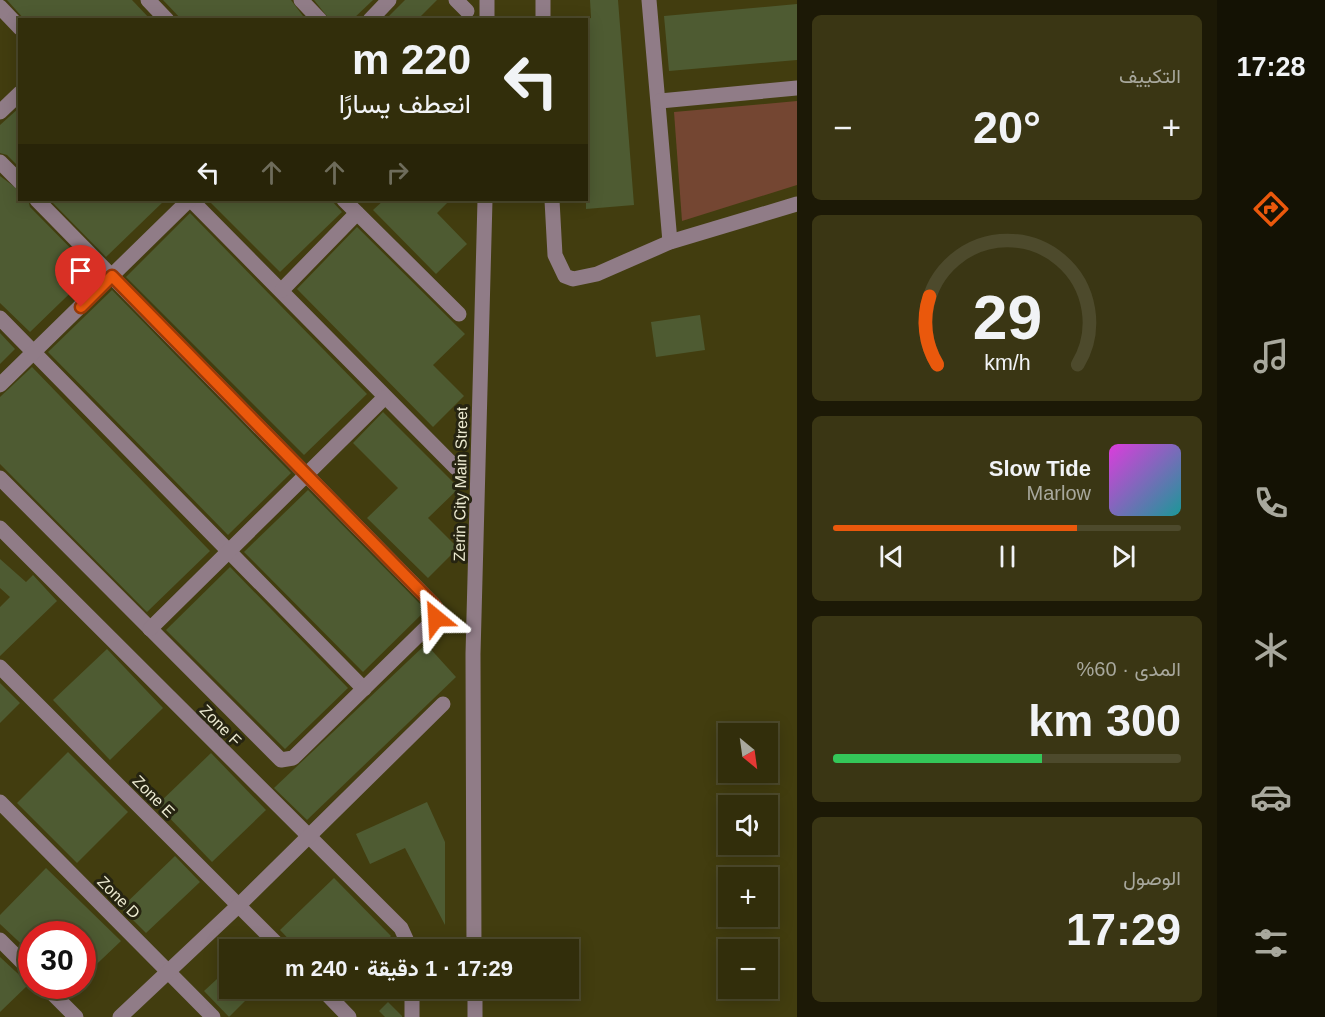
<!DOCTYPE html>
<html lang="ar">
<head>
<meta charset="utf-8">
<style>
  :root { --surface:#322e0b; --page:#3a3614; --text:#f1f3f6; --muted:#a8a89d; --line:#4d4a2c; --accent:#ea580c }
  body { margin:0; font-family:Arial,Vazirmatn,sans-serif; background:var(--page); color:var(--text); direction:rtl; height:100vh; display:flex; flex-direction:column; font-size:22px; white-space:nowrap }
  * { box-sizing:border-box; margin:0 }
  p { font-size:20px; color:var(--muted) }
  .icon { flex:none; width:33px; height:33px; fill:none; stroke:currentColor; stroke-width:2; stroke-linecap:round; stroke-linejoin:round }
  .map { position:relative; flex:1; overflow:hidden; direction:ltr }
  .details { display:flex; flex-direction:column; gap:15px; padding:15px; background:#1c1906; width:420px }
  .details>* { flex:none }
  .top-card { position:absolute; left:18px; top:18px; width:570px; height:183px; border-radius:0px; box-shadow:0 3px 15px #0003,0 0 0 2px var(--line); direction:rtl; background:#322e0b; color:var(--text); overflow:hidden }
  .needle { width:39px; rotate:151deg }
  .controls { position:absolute; left:718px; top:723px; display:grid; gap:12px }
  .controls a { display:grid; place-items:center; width:60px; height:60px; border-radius:0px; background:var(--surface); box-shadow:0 3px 15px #0003,0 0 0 2px var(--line); font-size:30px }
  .speed { position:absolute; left:18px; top:921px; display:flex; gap:12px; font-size:30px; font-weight:700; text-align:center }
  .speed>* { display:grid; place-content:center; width:78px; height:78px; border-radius:50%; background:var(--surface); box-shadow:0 3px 15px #0003,0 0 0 2px var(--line); line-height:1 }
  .speed .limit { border:9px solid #d22; background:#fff; color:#111 }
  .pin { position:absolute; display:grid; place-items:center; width:51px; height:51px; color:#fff; margin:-62px -26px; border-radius:50% 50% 50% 0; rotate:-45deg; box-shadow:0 0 6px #0007 }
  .pin .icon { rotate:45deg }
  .me { position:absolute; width:66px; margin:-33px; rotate:333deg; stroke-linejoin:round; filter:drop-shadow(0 0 4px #0008) }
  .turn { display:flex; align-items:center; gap:21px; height:126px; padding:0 18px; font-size:27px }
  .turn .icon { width:78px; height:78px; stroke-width:2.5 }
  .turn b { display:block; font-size:42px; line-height:51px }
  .lanes { display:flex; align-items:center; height:57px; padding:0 18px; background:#0003; justify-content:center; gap:30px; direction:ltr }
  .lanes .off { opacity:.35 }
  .big { font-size:45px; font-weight:700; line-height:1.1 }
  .details .card { flex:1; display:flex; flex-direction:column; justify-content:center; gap:9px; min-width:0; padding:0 21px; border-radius:9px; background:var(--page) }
  .details .dial { align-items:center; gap:0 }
  .dial svg { height:156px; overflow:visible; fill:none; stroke:var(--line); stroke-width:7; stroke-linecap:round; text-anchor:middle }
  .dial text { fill:var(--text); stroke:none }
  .song { display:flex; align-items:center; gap:18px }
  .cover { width:72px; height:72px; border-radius:9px; background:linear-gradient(135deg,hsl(300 70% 55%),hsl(180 70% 35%)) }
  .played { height:6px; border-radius:3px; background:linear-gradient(90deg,var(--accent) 70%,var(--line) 70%) }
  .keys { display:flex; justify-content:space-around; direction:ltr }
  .heat { display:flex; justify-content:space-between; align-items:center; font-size:33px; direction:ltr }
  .charge { height:9px; border-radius:4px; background:linear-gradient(90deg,#34c759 60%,var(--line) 0) }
  .trip { position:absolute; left:219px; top:939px; width:360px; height:60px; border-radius:0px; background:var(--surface); box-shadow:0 3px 15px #0003,0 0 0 2px var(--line); font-weight:700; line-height:60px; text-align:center; direction:rtl }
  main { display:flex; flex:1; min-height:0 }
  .tabs { display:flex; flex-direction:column; width:108px; justify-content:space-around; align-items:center; background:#141204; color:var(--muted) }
  .tabs .icon { width:42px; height:42px }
  .tabs .on { color:var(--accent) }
  .tabs b { font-size:27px; color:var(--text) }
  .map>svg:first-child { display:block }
</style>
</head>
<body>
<main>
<nav class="tabs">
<b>17:28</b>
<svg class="icon on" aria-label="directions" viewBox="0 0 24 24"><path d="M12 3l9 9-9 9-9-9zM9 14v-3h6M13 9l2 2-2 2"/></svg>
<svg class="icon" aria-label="music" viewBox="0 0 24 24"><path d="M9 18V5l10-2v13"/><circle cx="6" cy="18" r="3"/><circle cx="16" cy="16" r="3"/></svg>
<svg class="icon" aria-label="phone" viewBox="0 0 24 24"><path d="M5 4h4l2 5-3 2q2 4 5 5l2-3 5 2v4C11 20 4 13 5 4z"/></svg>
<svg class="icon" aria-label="climate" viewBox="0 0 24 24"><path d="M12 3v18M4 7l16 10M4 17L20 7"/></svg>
<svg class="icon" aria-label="car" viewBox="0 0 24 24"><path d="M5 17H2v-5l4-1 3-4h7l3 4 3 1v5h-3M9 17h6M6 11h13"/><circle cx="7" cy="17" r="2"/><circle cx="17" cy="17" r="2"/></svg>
<svg class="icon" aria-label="filters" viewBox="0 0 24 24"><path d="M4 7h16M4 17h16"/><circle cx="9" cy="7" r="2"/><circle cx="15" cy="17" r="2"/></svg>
</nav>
<section class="details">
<div class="card"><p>التكييف</p>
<div class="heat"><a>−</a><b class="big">20°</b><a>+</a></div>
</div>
<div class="card dial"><svg viewBox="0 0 100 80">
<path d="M14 69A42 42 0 1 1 86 69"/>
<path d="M14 69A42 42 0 0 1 10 34" stroke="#ea580c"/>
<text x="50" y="56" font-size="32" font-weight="700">29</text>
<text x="50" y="72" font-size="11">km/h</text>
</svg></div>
<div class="card">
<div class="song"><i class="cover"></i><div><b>Slow Tide</b><p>Marlow</p></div></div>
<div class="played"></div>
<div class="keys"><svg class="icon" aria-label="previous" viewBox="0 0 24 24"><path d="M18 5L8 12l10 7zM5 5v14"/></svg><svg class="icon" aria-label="pause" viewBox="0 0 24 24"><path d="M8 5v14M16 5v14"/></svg><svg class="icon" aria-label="next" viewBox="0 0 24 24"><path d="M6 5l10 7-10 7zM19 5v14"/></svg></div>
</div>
<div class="card"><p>المدى · 60%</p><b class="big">300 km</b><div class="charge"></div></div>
<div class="card"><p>الوصول</p><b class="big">17:29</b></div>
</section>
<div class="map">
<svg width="797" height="1017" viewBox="0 0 797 1017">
  <rect width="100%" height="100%" fill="#423d0f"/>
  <path fill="#744632" d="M797 101V185L682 221 674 112Z"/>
  <g fill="#4e5b32">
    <path d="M7 0H132L151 20H25Z"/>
    <path d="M163 0H291L306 20H182Z"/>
    <path d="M314 0H373L352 20H330Z"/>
    <path d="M405 0H437L417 20H385Z"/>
    <path d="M590 0H618L634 205 586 209V19L591 18Z"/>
    <path d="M797 4V60L669 71 664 16Z"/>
    <path d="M20 107V168L7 155 0 153V125Z"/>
    <path d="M0 176 20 191V200H28L30 207 93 271 30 332 0 303Z"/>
    <path d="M50 200H165L106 257Z"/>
    <path d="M208 200H331L342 212 280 272Z"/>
    <path d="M384 200H450L437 213 467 244 436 274 373 210Z"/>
    <path d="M190 213 367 394 304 455 126 277Z"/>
    <path d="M357 227 465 334 433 365 464 396 433 427 297 289Z"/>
    <path d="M112 290 291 473 228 535 48 352Z"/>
    <path d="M700 315 705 350 656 357 651 322Z"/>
    <path d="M0 333 15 349 0 364Z"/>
    <path d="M32 367 210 551 147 612 0 464V397Z"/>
    <path d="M383 412 459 488 428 518 458 548 428 578 367 518 398 488 353 443Z"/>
    <path d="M308 490 426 610 363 672 244 552Z"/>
    <path d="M0 559 26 582 33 575 57 601 0 656V607L10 597 0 588Z"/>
    <path d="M230 567 348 688 285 749 166 630Z"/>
    <path d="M426 644 456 677 307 820 274 788Z"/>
    <path d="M107 649 163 708 110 760 53 700Z"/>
    <path d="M0 683 20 703 0 723Z"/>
    <path d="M68 752 128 812 77 863 17 803Z"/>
    <path d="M211 753 266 810 212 862 157 805Z"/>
    <path d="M427 802 445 842V925L405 848 370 864 356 834Z"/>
    <path d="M175 856 200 882 146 933 121 908Z"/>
    <path d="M46 868 121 941 82 978V934H32V954L0 924V915Z"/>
    <path d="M334 878 391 936 377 950H299L280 930Z"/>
    <path d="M0 957 29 984 0 1012Z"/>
    <path d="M230 967V988H258L229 1017 204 991Z"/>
    <path d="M388 1002 402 1016V1017H385L379 1011Z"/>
  </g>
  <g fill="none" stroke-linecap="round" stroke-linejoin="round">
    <g stroke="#907c87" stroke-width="15">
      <path d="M148 0 167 20"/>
      <path d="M301 0 320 20"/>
      <path d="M456 0 467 11"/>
      <path d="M487 0V20"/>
      <path d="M543 0V20"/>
      <path d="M649 0 670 242"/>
      <path d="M0 7 20 28"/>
      <path d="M370 20 389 0"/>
      <path d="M660 101 797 88"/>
      <path d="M0 112 20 93"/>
      <path d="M0 162 20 182"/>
      <path d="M191 200 456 468"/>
      <path d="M344 200 459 314"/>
      <path d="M552 200 555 255 565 276 573 279 597 274 670 242 797 204"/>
      <path d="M282 290 357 213"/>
      <path d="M0 318 364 689"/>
      <path d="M0 385 189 200"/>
      <path d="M0 478 281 760 293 758 436 618 438 611 434 605 37 200"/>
      <path d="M0 528 401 928 411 950"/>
      <path d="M150 629 384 398"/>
      <path d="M0 667 283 950"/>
      <path d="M0 802 213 1017"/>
      <path d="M0 940 32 972"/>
      <path d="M474 950 473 654 485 200"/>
      <path d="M45 986 76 1017"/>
      <path d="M321 988 349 1017"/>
      <path d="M412 988V1017"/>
      <path d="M475 988V1017"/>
      <path d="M120 1017 239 905 443 704"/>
    </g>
  </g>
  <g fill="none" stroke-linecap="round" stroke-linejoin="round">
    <g stroke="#983908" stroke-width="15">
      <path id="route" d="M81 307 112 276 434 605 438 611 436 618"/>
    </g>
    <use href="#route" stroke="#ea580c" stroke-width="10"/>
  </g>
  <g text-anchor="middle" stroke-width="6" stroke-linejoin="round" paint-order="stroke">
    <g font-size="16" fill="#ecead1" stroke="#262411">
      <text transform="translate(460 484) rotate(-89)" y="6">Zerin City Main Street</text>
      <text transform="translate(221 725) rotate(45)" y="6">Zone F</text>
      <text transform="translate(154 796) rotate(45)" y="6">Zone E</text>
      <text transform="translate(119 897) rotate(45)" y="6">Zone D</text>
    </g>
  </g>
</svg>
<div class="controls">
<a><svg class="needle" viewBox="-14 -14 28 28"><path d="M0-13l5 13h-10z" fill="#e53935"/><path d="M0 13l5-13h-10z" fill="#a8a89d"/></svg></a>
<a><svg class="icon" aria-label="sound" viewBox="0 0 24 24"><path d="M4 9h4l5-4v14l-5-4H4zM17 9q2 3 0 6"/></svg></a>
<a>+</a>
<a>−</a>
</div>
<div class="speed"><div class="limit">30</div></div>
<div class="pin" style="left:81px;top:307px;background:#d93025"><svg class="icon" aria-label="arrive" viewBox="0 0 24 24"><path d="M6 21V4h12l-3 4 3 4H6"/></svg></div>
<svg class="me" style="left:436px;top:618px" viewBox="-20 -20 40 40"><path d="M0-17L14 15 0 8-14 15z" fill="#ea580c" stroke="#fff" stroke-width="4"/></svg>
<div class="trip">17:29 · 1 دقيقة · 240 m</div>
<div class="top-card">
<div class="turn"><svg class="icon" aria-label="left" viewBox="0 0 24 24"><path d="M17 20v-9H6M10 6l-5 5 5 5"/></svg><div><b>220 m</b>انعطف يسارًا</div></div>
<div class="lanes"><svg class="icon" aria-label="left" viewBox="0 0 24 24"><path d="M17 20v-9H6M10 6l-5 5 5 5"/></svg><svg class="icon off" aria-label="ahead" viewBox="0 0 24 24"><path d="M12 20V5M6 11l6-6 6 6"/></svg><svg class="icon off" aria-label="ahead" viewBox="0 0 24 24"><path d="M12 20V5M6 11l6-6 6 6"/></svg><svg class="icon off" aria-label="right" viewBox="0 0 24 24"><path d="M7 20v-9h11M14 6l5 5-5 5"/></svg></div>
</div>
</div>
</main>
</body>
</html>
